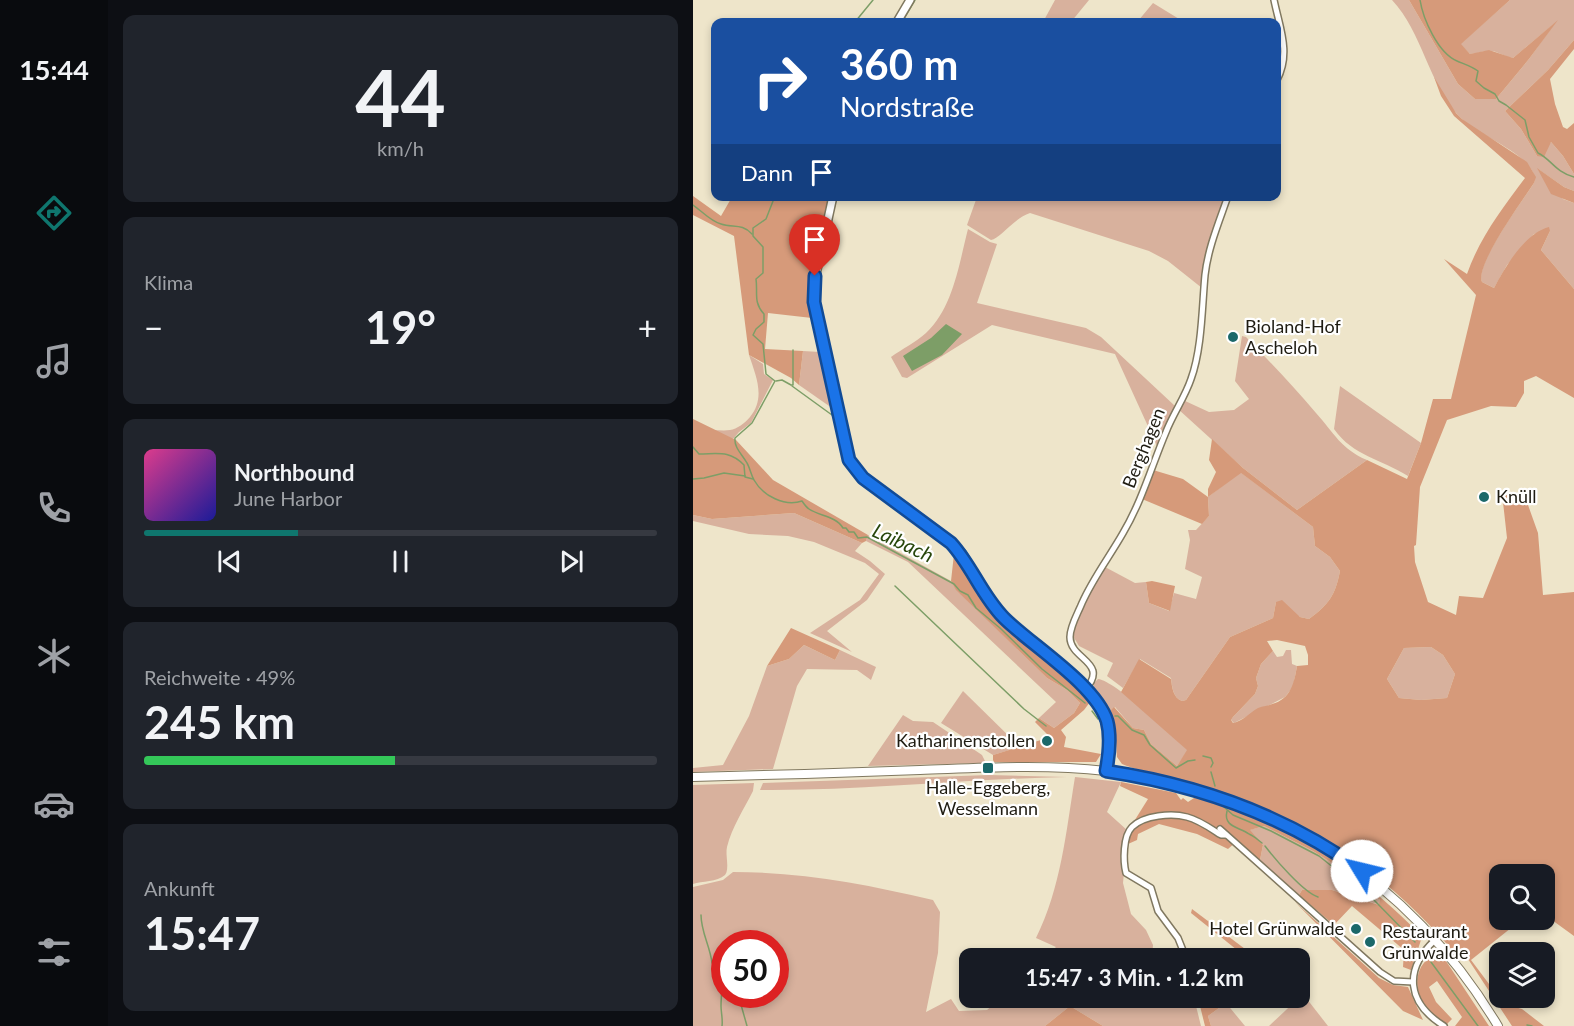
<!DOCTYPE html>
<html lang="de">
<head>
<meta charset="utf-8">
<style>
  :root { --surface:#171b24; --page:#20242c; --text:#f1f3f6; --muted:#9ea1a6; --line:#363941; --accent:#0f766e }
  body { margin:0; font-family:Lato,sans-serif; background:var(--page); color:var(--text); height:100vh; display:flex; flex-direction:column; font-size:22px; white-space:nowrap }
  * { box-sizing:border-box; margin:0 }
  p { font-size:20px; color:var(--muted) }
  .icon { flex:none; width:33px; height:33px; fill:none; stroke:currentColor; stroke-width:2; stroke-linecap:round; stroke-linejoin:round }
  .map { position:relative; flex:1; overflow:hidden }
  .panel { display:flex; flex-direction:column; gap:15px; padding:15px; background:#0d0f14; width:585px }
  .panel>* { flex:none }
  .banner { position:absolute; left:18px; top:18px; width:570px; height:183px; border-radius:12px; box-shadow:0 3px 9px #0003; background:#1a4fa0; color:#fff; overflow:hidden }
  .buttons { position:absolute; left:796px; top:864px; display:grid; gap:12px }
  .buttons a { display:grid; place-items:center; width:66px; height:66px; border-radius:12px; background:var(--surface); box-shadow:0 3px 9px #0003; font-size:30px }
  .speed { position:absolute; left:18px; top:930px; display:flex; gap:12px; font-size:30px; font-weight:700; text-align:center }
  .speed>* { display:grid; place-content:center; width:78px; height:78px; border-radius:50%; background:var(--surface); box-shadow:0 3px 9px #0003; line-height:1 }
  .speed .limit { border:9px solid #d22; background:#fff; color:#111 }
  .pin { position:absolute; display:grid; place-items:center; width:51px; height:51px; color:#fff; margin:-62px -26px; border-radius:50% 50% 50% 0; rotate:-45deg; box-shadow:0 0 6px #0007 }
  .pin .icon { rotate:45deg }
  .me { position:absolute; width:66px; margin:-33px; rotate:306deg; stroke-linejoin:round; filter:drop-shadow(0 0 4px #0008) }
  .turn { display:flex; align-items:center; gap:21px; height:126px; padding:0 30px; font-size:27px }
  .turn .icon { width:78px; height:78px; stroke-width:2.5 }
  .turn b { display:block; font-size:42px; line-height:51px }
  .then { display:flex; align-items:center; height:57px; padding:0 30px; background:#0003; gap:12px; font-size:22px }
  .big { font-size:45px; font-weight:700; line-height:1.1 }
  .panel .tile { flex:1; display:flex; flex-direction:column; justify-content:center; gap:9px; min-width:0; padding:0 21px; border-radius:12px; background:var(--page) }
  .panel .dial { align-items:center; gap:0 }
  .dial b { font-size:78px; line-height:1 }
  .song { display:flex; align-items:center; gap:18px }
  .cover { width:72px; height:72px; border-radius:9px; background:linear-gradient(135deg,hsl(330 70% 55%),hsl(240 70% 35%)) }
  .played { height:6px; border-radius:3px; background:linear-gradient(90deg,var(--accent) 30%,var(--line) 30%) }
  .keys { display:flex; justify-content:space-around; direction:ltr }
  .heat { display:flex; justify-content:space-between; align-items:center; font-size:33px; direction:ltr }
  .charge { height:9px; border-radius:4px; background:linear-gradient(90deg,#34c759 49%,var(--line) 0) }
  .trip { position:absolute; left:266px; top:948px; width:351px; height:60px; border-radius:12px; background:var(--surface); box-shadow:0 3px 9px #0003; font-weight:700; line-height:60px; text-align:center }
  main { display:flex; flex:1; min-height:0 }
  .tabs { display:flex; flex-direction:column; width:108px; justify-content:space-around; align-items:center; background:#090b0e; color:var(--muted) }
  .tabs .icon { width:42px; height:42px }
  .tabs .active { color:var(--accent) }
  .tabs b { font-size:27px; color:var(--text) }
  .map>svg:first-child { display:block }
</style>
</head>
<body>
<main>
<nav class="tabs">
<b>15:44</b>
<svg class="icon active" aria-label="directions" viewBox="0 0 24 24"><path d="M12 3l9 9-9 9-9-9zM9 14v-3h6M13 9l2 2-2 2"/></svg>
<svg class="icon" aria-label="music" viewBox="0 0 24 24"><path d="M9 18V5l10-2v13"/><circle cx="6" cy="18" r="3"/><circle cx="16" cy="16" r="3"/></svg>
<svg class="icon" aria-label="phone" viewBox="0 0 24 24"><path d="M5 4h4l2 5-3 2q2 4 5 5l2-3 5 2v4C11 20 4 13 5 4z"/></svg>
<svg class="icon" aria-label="climate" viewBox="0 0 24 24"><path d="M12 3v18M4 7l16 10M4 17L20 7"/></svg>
<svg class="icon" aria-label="car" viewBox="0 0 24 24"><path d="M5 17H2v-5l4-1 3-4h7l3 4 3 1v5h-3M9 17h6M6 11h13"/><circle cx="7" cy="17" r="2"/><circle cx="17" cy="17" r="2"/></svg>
<svg class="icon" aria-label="filters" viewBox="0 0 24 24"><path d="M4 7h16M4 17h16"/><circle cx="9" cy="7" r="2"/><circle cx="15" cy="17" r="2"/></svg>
</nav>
<section class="panel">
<div class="tile dial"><b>44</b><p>km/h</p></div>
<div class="tile"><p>Klima</p>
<div class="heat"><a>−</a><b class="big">19°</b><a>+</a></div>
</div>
<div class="tile">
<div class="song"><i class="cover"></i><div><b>Northbound</b><p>June Harbor</p></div></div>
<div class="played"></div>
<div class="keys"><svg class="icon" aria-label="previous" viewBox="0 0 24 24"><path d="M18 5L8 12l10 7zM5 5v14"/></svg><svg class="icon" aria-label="pause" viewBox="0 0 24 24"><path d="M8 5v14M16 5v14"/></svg><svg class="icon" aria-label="next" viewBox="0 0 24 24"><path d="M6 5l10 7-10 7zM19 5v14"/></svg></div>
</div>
<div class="tile"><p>Reichweite · 49%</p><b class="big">245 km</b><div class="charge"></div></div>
<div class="tile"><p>Ankunft</p><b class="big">15:47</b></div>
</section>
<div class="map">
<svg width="881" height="1026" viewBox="0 0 881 1026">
  <rect width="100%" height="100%" fill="#eee5ca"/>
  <g fill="#d8b19d" fill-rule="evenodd">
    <path d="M362 0H396L378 22H350Z"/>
    <path d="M699 0H716L765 84 782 99H803L836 59 862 23 820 58C812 57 806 52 799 51 791 50 785 54 777 54L767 44 817 0H881V40L855 70 812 111 828 129 844 156 858 142 870 156 881 174V191L871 187 845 169 870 199 881 203V289L848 250 857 231 841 234 814 265 801 288 789 282C781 265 830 200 841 183L842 177C832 149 786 138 765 115 736 84 729 32 699 0Z"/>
    <path d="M460 3 491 22H435L436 20 445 21Z"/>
    <path d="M284 197H533L509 288 475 261 456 251 337 213C321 218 307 239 298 240L274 225Z"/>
    <path d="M275 229 297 242 304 244 284 303 393 328 408 337 482 406 464 446 422 354 299 325 214 378 209 377 198 357C209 349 223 342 233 333 260 308 266 264 275 229Z"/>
    <path d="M549 336 553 337C577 362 601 387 623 413 641 433 648 449 674 460L604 510 550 468 485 409 490 400 516 412 541 410 556 399 542 381Z"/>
    <path d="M110 351 127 352 139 408 106 385Z"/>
    <path d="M56 355 70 364 71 374 80 380 58 423 46 432 40 439 18 430C24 430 31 431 37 430 44 429 52 423 57 417 73 398 63 376 56 355Z"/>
    <path d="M647 386 728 443 715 476C688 459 660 456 641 429Z"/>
    <path d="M547 472 620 527 622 546 637 557 647 571C642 596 636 604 616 619L607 617 583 602 580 618 537 637 493 700 489 701C480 698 479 687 478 678L447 659 430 688 414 676 420 663 386 646 380 636C384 611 399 588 412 567L442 583 453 582 456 603 476 611 481 593 503 599 509 577 492 569 497 540 495 530H503L516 516 515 497Z"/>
    <path d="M101 513 169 543 162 551 177 561 192 574 174 600 134 631 159 652 117 633 167 600 186 574 172 563 121 542 95 536 56 534 0 521V515L19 519Z"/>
    <path d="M175 535 258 581 264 590 354 678 374 690 387 703 381 713 361 728 346 718 363 702 215 562 173 541Z"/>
    <path d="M111 645 142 660 147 650 183 667 178 680 164 670 114 669 104 686 80 769 0 772V768L30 765 56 716 74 666 96 659Z"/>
    <path d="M738 647 750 655 762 674 754 698 728 700 706 698 694 679 711 648Z"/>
    <path d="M593 650H598L599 664 604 666 600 687 592 697 541 723 538 720 540 717 562 694 565 686 563 678 568 664 580 651 584 657 590 656Z"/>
    <path d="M405 679C423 681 478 735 495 750L484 766 458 744 451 730 440 728 422 707 417 711 401 688V683Z"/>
    <path d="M270 691 327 747 300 755 248 723Z"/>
    <path d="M210 715 220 721 240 722 289 755 292 761 290 763 175 766Z"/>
    <path d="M296 775 374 777C271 779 170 791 67 790L70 783Z"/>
    <path d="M382 777 428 782 414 812 435 831 430 883 438 914 453 930 460 945 459 958H351L363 947 343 938C368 888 373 832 382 777Z"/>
    <path d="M61 783 60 791C51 809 39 827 34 847 32 855 37 869 32 875 24 882 9 881 0 884V785Z"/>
    <path d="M571 826 620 851 650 870 687 900V905L639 890H609L606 895 567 860 570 845 556 830Z"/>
    <path d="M40 872C110 872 172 884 240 900L247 912 245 953 233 1012 258 999 266 1011 294 1010 308 998H501L508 1026H410L377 1006 352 1026H0V887L30 880ZM32 944H82V994H32Z"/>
    <path d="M610 994 635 1026H576Z"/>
    <path d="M533 1003 552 1026H518L515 1016Z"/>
  </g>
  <g fill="#d69a7a" fill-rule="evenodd">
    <path d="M716 0H817L768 44 777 54 796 50 820 58 865 20 836 59 803 99H782L765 84Z"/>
    <path d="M881 40V49L857 79 862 104 870 127 874 129 881 123V174L870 156 858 142 851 157 844 156 828 129 812 111 855 70Z"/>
    <path d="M741 77 763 113 769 119 834 162 843 177 841 183C830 200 782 265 789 282L801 288C812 267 832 233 856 227L857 231 848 250 881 289V398L843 376 831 381V393L823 407 798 406 754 420 727 487 723 545 721 546 722 562 735 602 763 615 766 596 790 598 814 538 809 493 835 505 845 533 850 595 881 592V936L852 915V874H807V920H828L778 960 811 1004 829 1009 851 1026H819L775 959 766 958C706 886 632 829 543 797 520 789 496 782 473 776 458 772 442 770 429 764L424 757 422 727 417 711 421 707 440 728 451 730 458 744 484 766 494 750 428 692 446 659 478 679C479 687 480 698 489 701L493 700 537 637 580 618 583 602 589 600 607 617 616 619C636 604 642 596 647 571L637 557 622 546 620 527 548 473 515 497 516 516 509 524 449 499 460 470 490 479 515 497V489L523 472 516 460 519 439 550 468 604 510 674 460 714 479 728 443 740 399H758L783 295 751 259 774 274C787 237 809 209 832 178L761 116 748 96ZM584 640 612 646 615 655V665L604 666C601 683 598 699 579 704 575 706 570 706 565 708 556 713 550 721 540 723L538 720 540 717 562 694 565 686 563 678 568 664 580 651 574 641ZM738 647 750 655 762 674 754 698 728 700 706 698 694 679 711 648Z"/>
    <path d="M844 168 871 187 881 191V203L858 194Z"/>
    <path d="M0 196 28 216 39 197H136L118 275 116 288 119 318 75 313 72 349 110 351 106 385 98 378 56 355 41 236 0 215Z"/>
    <path d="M0 419 43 440 80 480 175 535 173 541 169 543 101 513 19 519 0 515Z"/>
    <path d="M261 554C275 578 289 602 309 621 338 649 369 674 397 702L391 710 368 730 373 737 371 747 408 754 403 762H301L300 760V755L351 739 354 734 342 722 346 718 361 728 381 713 387 703 374 690 354 678 263 590 258 581Z"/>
    <path d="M459 581 482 586 477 611 456 603 453 582Z"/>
    <path d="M98 628 147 650 142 660 111 645 96 659 74 666Z"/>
    <path d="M428 782 483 793 488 800 490 798 495 802 504 796C593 817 662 870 726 933L728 940 718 970 710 967 711 950 659 906 641 925 606 895 609 890H639L686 905 687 900 650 870 620 851 571 826 557 830 570 845 567 860 544 841 535 849 504 834 466 824 445 834 444 840 435 844 437 833 435 831 455 799 427 786Z"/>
    <path d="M602 902 686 978 700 985 715 987 730 1020 710 1011Z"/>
    <path d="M499 909 564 958H554L498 913Z"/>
    <path d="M742 954 753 961 796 1026H762L769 1017 744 981 736 987 743 1002 759 1019 754 1024C734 1013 716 991 728 967 732 961 736 957 742 954Z"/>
    <path d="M505 998H528L533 1003 515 1016 518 1026H512Z"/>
    <path d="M377 1006 410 1026H352Z"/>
  </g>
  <path fill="#7d9e67" d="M253 324 269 334 249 355 219 371 210 356 238 338Z"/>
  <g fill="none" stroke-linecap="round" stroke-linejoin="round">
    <g stroke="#7d9e67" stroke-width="1.5">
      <path d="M727 0C730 19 745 53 764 61 771 64 778 66 785 71L783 81 791 88 802 94 806 101 813 105 832 120 836 137 845 153C858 159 862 172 881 177"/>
      <path d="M162 22 180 0"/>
      <path d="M209 22 222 0"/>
      <path d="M82 196 73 219 60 228V236L70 247V273L63 279C65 293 60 302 71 314V322L63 329 60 335 70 344 73 374 82 381 59 423 42 438C41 448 49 454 54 463 57 468 58 475 61 480 70 496 92 507 109 501 111 504 113 507 116 509 126 516 143 516 150 528H153L156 532H161L165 538 174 537 261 584 267 591 275 595 283 608 307 628 349 669 392 703"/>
      <path d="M0 205C9 211 17 221 28 224 40 228 49 223 59 234"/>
      <path d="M135 234 144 196"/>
      <path d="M125 295V279"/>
      <path d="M130 327 150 417"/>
      <path d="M83 381 89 380 98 385H100V350"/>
      <path d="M99 386 139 415"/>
      <path d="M152 426 160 458 165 466 213 505 261 539 273 551 297 593 315 615 388 676"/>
      <path d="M0 447 6 454C25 454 36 450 51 465L52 477 60 479"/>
      <path d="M0 479 11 478 31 473 52 476"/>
      <path d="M202 586 331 709 353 726"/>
      <path d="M399 711 405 719"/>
      <path d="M422 716H425L439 730 451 735 457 745 483 768 495 761 502 760"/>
      <path d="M510 756 518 758 520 763 518 767"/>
      <path d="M518 772 522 786"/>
      <path d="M531 807 540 815 578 831 626 856 681 900 722 942"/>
      <path d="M534 811C530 827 546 827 556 834 561 836 565 840 569 843"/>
      <path d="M572 846C582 859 610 892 625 897"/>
      <path d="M8 915C8 932 17 946 19 963 33 974 28 990 28 1006 28 1013 30 1019 29 1026"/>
      <path d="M738 962 785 1026"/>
      <path d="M45 994 54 1026"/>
      <path d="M834 1025 839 1026"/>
    </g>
    <g stroke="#807860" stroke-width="8">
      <g id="minor">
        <path d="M581 0C587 29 598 53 584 80"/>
        <path d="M392 690C417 662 377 660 377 637 377 626 385 613 389 603 400 578 417 556 430 533 449 501 459 465 473 432 480 414 492 397 498 379 509 349 509 307 512 275 515 248 526 222 535 196"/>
        <path d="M527 829 687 972 701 981 720 982"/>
        <path d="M742 940C710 970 714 1003 751 1026"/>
        <path d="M493 958 485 938 465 911 458 888 433 873C430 861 430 836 439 827 451 815 479 813 494 817 506 820 517 828 528 835H533"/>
      </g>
    </g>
    <g stroke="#807860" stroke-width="10">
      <g id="tertiary">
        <path d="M204 22 217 0"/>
        <path d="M140 196 120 288 127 327 156 460 170 478 258 543C279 566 289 596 311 618 338 645 402 684 414 721 418 736 416 755 413 771"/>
      </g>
    </g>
    <g stroke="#807860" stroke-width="10">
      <path id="secondary" d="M0 777C76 775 151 773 227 770 288 768 351 764 413 771 580 790 719 882 805 1026"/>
    </g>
    <use href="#minor" stroke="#fff" stroke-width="5"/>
    <use href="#tertiary" stroke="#fff" stroke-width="7"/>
    <use href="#secondary" stroke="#fff" stroke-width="8"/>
  </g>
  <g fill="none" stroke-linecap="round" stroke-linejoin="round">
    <g stroke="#114b97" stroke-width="15">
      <path id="route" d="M122 276 121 302 156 460 170 478 258 543C279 566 289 596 311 618 338 645 402 684 414 721 418 736 416 755 413 771 506 785 592 815 669 871"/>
    </g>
    <use href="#route" stroke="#1a73e8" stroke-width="10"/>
  </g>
  <g fill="#1b686a" stroke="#fff" stroke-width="2">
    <circle cx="540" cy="337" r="6"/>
    <circle cx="791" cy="497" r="6"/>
    <circle cx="354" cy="741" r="6"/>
    <rect x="289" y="762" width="12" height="12" rx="3"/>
    <circle cx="663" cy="929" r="6"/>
    <circle cx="677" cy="942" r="6"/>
  </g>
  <g text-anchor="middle" stroke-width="4.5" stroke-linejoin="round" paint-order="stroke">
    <g font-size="18" fill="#1f1c12" stroke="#fff" text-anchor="start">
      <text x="552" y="333">Bioland-Hof<tspan x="552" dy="21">Ascheloh</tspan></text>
      <text x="803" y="503">Knüll</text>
      <text x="342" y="747" text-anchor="end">Katharinenstollen</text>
      <text x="295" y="794" text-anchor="middle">Halle-Eggeberg,<tspan x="295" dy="21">Wesselmann</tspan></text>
      <text x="651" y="935" text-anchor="end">Hotel Grünwalde</text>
      <text x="689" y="938">Restaurant<tspan x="689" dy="21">Grünwalde</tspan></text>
    </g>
    <g font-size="18" fill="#1f1c12" stroke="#fff">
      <text transform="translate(451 448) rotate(-68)" y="6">Berghagen</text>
    </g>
    <g font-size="20" font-style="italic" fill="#28470c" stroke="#fff">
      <text transform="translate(210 543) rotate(25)" y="7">Laibach</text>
    </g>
  </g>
</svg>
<div class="buttons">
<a><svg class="icon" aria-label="search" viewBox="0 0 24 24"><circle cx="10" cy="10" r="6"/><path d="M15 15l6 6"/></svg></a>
<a><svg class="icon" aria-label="layers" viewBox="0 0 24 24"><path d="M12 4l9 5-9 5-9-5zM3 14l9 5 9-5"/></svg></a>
</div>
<div class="speed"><div class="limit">50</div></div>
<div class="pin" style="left:122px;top:276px;background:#d93025"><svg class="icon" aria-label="arrive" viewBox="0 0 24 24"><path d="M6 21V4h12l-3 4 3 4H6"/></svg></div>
<svg class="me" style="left:669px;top:871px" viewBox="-20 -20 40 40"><circle r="19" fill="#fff"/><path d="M0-13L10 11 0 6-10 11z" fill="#1a73e8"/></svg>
<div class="trip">15:47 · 3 Min. · 1.2 km</div>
<div class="banner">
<div class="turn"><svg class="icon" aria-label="right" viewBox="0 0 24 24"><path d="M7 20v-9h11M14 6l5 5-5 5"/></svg><div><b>360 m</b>Nordstraße</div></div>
<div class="then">Dann<svg class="icon" aria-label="arrive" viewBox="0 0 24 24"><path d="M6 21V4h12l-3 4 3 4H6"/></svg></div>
</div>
</div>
</main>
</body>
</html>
